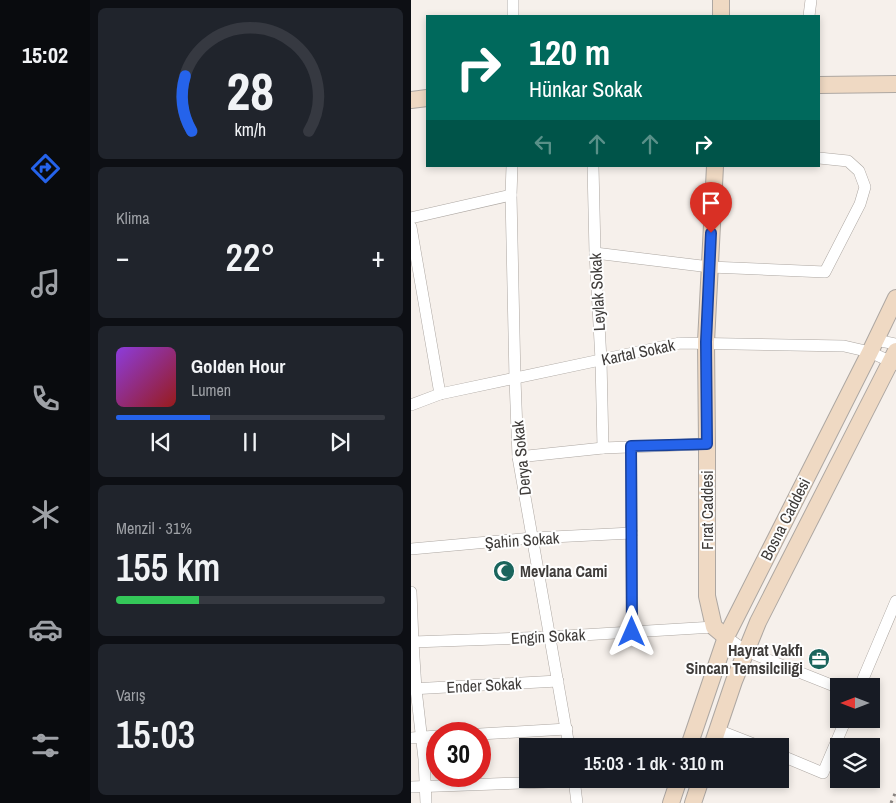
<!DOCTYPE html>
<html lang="tr">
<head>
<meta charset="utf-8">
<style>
  :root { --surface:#171b24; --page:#20242c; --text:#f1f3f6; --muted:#9ea1a6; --line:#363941; --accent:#2563eb }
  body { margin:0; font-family:"Archivo Narrow",sans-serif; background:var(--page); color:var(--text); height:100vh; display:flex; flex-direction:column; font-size:19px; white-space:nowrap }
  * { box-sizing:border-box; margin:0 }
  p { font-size:16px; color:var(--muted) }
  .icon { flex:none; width:28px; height:28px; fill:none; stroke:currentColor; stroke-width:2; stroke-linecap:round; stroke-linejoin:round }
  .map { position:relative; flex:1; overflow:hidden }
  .panel { display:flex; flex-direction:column; gap:8px; padding:8px; background:#0d0f14; width:321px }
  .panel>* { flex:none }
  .top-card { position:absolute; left:15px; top:15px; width:394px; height:152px; border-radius:0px; box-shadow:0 2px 8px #0003; background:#00695c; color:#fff; overflow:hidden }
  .needle { width:32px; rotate:270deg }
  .tools { position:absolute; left:419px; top:678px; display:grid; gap:10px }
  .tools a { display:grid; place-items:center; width:50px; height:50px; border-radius:0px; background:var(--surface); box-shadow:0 2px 8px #0003; font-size:25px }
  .speed { position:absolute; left:15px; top:722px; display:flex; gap:10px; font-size:25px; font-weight:700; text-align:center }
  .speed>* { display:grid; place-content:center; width:65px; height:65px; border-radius:50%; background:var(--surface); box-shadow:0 2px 8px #0003; line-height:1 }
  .speed .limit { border:8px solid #d22; background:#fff; color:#111 }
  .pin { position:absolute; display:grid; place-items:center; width:42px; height:42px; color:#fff; margin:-51px -21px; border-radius:50% 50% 50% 0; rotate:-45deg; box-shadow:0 0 5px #0007 }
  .pin .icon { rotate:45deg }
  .me { position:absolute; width:55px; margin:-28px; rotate:0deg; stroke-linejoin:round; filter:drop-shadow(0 0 4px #0008) }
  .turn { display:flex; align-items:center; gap:18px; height:105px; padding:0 20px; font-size:22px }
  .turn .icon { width:65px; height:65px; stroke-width:2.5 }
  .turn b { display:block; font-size:35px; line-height:42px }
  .lanes { display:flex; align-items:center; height:48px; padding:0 20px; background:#0003; justify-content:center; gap:25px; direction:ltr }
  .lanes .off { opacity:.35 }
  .big { font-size:38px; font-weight:600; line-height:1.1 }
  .panel .card { flex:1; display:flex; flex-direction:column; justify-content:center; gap:8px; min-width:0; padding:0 18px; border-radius:8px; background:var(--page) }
  .panel .dial { align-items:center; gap:0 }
  .dial svg { height:130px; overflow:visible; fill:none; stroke:var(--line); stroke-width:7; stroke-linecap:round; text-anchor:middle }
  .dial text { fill:var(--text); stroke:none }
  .song { display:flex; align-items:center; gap:15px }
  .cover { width:60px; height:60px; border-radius:8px; background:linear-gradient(135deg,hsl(270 70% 55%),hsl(0 70% 35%)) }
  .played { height:5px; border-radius:2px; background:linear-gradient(90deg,var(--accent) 35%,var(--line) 35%) }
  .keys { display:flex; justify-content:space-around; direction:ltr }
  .heat { display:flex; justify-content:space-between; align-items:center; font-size:28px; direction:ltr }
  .charge { height:8px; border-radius:4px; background:linear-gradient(90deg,#34c759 31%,var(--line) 0) }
  .trip { position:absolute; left:108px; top:738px; width:270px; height:50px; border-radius:0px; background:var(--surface); box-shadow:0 2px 8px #0003; font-weight:600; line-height:50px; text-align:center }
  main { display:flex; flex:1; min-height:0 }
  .tabs { display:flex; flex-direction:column; width:90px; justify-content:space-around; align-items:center; background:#090b0e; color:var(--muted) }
  .tabs .icon { width:35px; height:35px }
  .tabs .active { color:var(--accent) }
  .tabs b { font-size:22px; color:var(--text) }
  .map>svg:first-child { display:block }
</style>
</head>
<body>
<main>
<nav class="tabs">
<b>15:02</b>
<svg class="icon active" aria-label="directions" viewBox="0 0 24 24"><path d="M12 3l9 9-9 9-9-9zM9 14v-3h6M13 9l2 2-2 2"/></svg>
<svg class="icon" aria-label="music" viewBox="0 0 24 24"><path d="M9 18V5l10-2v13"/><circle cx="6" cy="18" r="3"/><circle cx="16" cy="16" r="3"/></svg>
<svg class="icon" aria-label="phone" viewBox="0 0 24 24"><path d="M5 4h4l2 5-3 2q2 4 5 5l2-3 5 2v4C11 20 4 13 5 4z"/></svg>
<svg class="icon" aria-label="climate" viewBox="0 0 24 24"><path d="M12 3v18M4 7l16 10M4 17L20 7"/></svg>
<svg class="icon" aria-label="car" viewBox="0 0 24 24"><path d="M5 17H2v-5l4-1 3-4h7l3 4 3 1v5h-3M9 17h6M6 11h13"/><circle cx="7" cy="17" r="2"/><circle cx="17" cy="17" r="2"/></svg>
<svg class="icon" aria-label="filters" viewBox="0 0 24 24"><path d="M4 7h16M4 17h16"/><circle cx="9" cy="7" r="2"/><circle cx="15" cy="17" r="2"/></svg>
</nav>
<section class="panel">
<div class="card dial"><svg viewBox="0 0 100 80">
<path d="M14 69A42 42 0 1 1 86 69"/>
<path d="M14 69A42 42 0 0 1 10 35" stroke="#2563eb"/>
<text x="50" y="56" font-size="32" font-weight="700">28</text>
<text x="50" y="72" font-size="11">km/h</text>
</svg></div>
<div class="card"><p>Klima</p>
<div class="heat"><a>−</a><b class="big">22°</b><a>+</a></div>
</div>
<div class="card">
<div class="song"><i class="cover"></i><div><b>Golden Hour</b><p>Lumen</p></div></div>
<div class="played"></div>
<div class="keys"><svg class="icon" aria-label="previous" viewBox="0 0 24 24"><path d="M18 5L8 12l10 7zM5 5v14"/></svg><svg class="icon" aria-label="pause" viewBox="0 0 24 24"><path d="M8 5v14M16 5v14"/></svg><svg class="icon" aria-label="next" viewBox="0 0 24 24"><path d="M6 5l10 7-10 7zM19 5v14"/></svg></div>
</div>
<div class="card"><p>Menzil · 31%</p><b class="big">155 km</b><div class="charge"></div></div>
<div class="card"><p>Varış</p><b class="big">15:03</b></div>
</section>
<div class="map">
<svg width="485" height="803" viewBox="0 0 485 803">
  <rect width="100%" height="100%" fill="#f6f0eb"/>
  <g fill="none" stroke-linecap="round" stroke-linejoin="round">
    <g stroke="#ada7a2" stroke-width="12">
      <g id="street">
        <path d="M102 0V16"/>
        <path d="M398 16 400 0"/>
        <path d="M101 166 100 195 104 379 107 457 158 746"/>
        <path d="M182 166 184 253 190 360 192 448"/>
        <path d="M0 218 100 195"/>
        <path d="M0 227 29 394"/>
        <path d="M184 253 299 267 414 272 449 204 454 187 448 171 437 161 408 158"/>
        <path d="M465 340 485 344"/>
        <path d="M0 405 29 394 269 343 433 346 459 352 485 364"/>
        <path d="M220 447 221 632"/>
        <path d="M107 457 192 448 296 444"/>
        <path d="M0 549 121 538 221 533"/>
        <path d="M0 592 2 642 5 689 13 759 15 803"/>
        <path d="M315 637 335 651 428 688"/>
        <path d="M2 642 138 637 303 627"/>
        <path d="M449 686 485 601"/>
        <path d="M0 689 147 681"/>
        <path d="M307 730 348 746"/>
        <path d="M69 734 156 729"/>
        <path d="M0 738 26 736"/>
        <path d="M369 755 412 773 435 719"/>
        <path d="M163 779 166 803"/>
        <path d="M0 787 164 781"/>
      </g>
    </g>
    <g stroke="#ada7a2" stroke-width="18">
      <g id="secondary">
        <path d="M310 16V0"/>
        <path d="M408 85 485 84"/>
        <path d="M0 100 16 98"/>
        <path d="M304 166 295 342 296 444V596L303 627 315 637"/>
        <path d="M278 746 315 637 459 352 485 298"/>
        <path d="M301 746 323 681 347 622 485 351"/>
        <path d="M260 803 268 779"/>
        <path d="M282 803 290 779"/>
      </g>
    </g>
    <use href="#street" stroke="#fff" stroke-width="11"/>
    <use href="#secondary" stroke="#efd9c3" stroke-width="16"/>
    <path stroke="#87827f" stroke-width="3" stroke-dasharray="2.5 5" stroke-linecap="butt" d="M480 803 485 791"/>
  </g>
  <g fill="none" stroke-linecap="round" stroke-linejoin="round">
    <g stroke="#184099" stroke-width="12">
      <path id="route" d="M221 632 220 446 296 444 295 342 300 233"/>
    </g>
    <use href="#route" stroke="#2563eb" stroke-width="9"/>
  </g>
  <defs>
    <g id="mosque-disc" transform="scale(1.125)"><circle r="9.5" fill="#1a655d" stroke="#fefefe"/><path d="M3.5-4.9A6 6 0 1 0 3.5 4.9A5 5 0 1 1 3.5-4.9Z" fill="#fff"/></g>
    <g id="office-disc" transform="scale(1.125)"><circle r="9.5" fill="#1a655d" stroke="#fefefe"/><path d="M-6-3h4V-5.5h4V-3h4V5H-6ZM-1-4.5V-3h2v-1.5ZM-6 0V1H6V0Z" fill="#fff"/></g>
  </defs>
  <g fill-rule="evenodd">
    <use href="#mosque-disc" x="93" y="571"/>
    <use href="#office-disc" x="408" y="659"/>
  </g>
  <g text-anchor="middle" stroke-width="4" stroke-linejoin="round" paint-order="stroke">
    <g font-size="16" fill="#3e3b39" stroke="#fefefe">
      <text transform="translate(186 292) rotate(-93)" y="6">Leylak Sokak</text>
      <text transform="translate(227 352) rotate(-12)" y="6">Kartal Sokak</text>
      <text transform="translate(110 458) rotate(-96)" y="6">Derya Sokak</text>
      <text transform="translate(296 510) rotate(-90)" y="6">Fırat Caddesi</text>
      <text transform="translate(374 519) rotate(-63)" y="6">Bosna Caddesi</text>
      <text transform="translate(111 540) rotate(-4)" y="6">Şahin Sokak</text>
      <text transform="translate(137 636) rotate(-3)" y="6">Engin Sokak</text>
      <text transform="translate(73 685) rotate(-3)" y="6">Ender Sokak</text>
    </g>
    <g font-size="16" font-weight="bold" fill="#3e3b39" stroke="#fefefe" text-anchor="start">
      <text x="109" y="577">Mevlana Cami</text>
      <text x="392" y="656" text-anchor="end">Hayrat Vakfı<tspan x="392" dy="18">Sincan Temsilciliği</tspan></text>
    </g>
  </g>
</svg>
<div class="tools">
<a><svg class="needle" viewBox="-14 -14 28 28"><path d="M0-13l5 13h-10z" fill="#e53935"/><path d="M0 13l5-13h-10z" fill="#9ea1a6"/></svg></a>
<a><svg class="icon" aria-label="layers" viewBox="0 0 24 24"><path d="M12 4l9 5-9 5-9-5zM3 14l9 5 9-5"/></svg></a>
</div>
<div class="speed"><div class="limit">30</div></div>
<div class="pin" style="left:300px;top:233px;background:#d93025"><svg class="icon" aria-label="arrive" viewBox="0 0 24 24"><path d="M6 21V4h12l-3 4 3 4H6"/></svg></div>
<svg class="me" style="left:221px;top:632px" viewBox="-20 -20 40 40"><path d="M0-17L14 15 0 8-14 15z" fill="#2563eb" stroke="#fff" stroke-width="4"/></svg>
<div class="trip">15:03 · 1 dk · 310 m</div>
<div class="top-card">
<div class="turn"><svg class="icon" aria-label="right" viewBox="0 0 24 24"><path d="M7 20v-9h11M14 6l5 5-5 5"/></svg><div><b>120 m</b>Hünkar Sokak</div></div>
<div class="lanes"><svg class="icon off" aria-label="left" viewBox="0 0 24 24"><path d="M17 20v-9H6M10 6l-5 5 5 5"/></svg><svg class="icon off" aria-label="ahead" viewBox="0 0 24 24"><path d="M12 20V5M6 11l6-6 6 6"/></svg><svg class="icon off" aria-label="ahead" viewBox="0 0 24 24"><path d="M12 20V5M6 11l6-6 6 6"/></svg><svg class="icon" aria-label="right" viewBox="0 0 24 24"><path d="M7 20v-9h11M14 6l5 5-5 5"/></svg></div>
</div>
</div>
</main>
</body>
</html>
